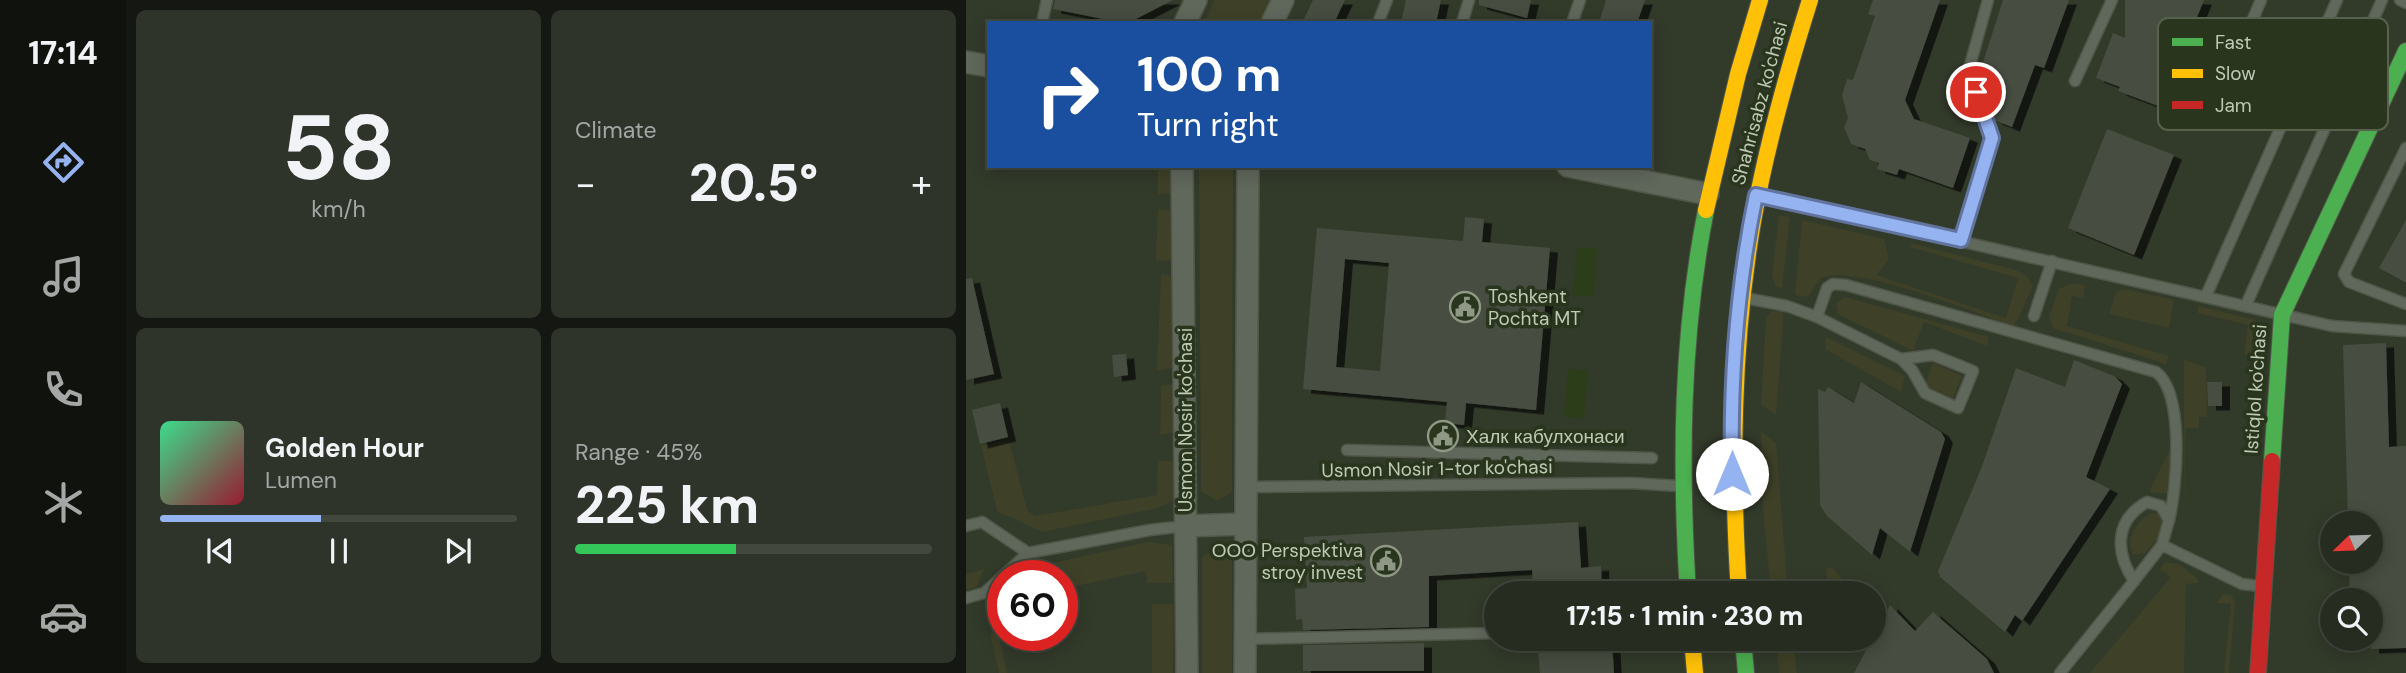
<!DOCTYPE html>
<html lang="en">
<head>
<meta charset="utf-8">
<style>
  :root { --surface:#262c20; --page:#2e3429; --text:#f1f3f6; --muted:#a4a7a5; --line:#42483e; --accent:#95b2f1 }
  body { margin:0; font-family:"DM Sans",sans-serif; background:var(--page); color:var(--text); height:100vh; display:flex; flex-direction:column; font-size:26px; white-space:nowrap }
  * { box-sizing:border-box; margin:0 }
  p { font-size:23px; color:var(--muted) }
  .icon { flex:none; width:38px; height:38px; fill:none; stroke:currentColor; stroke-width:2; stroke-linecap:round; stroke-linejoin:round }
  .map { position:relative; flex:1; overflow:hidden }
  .side { display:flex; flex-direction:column; gap:10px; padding:10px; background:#151812; width:840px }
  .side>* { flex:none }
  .guide { position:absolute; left:21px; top:21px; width:665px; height:147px; border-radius:0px; box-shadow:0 4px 18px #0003,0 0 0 2px var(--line); background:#1a4fa0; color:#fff; overflow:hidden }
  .needle { width:46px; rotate:247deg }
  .buttons { position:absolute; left:1354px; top:511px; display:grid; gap:14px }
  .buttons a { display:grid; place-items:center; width:63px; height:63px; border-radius:50%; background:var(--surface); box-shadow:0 4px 18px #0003,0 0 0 2px var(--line); font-size:35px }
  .speed { position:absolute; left:21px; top:560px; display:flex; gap:14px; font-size:35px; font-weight:700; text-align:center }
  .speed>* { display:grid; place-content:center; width:91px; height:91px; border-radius:50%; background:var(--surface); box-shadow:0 4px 18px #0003,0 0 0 2px var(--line); line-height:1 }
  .speed .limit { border:10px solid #d22; background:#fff; color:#111 }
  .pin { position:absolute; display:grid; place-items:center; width:60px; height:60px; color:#fff; margin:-30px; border:4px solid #fff; border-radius:50%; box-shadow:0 2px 7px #0007 }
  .me { position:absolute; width:77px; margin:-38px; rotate:0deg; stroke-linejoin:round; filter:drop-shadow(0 0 5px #0008) }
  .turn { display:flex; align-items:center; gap:24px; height:147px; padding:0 35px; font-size:32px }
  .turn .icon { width:91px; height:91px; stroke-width:2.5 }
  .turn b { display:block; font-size:49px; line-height:60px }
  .big { font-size:52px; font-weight:800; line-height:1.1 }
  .side .tile { flex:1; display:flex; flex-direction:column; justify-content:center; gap:10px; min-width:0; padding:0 24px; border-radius:10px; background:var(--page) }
  .side .dial { align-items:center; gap:0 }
  .dial b { font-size:91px; line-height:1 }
  .song { display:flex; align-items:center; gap:21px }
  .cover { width:84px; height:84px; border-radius:10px; background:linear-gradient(135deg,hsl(150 70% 55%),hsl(350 70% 35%)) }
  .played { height:7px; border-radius:4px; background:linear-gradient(90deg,var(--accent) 45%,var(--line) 45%) }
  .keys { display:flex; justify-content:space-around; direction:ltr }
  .heat { display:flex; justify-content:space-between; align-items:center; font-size:38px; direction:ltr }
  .charge { height:10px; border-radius:5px; background:linear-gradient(90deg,#34c759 45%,var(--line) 0) }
  .side .tiles { flex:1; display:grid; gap:10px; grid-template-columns:repeat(2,1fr) }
  .trip { position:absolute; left:518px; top:581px; width:402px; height:70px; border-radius:35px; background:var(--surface); box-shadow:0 4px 18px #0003,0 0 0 2px var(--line); font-weight:800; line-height:70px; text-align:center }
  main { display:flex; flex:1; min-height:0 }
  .tab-bar { display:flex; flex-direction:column; width:126px; justify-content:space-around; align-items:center; background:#0f120d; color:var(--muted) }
  .tab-bar .icon { width:49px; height:49px }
  .tab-bar .on { color:var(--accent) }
  .tab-bar b { font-size:32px; color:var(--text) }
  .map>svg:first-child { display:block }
</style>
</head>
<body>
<main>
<nav class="tab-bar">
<b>17:14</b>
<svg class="icon on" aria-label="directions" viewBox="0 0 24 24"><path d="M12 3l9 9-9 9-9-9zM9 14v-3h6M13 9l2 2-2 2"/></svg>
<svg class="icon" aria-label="music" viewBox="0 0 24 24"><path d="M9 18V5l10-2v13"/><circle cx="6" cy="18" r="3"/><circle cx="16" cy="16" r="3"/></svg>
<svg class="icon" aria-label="phone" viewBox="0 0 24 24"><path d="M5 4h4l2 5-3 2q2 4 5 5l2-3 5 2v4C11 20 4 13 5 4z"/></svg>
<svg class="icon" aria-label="climate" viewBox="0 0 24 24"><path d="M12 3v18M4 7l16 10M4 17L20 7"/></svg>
<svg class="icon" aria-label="car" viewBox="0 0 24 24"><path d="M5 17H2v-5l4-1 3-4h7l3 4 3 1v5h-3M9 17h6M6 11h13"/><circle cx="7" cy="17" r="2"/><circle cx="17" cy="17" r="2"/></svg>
</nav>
<section class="side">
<div class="tiles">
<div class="tile dial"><b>58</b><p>km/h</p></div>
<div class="tile"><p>Climate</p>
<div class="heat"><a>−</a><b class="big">20.5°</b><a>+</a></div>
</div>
<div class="tile">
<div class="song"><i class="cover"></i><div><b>Golden Hour</b><p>Lumen</p></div></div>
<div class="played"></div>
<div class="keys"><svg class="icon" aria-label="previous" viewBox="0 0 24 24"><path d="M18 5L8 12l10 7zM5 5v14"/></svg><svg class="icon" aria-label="pause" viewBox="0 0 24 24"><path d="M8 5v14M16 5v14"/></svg><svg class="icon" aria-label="next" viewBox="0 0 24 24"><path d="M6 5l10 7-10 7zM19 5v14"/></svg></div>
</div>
<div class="tile"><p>Range · 45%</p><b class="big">225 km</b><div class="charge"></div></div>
</div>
</section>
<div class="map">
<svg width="1440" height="673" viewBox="0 0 1440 673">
  <defs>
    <filter id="shadow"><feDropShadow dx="8" dy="4.5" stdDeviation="0" flood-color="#0009"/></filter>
  </defs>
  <rect width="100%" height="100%" fill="#323a2a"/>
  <g fill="#3e4027">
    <path d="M249 0H305L294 23H238Z"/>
    <path d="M192 166H209V193L192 194Z"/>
    <path d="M233 166H267L266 492 251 501 235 491Z"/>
    <path d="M192 209 210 211 209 260 190 261Z"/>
    <path d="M813 215 824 217 816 289 809 285 806 275Z"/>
    <path d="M836 220 918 239 923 259 910 275 1040 318 1052 278 944 247 945 243 1050 270 1061 276 1067 286 1048 327C1013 313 886 263 855 278L842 297 829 295Z"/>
    <path d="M195 274 210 278 209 367 191 371Z"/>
    <path d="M1106 283 1119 285 1117 298 1106 296 1101 326 1203 356 1200 364 1087 328 1083 317 1093 289Z"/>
    <path d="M1159 289 1208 300 1203 328 1143 314 1150 292Z"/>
    <path d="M879 297 1023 337 1021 346 958 322 947 351 872 314 870 303Z"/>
    <path d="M1232 306 1290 320 1285 356 1278 355 1282 325 1232 313Z"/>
    <path d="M812 310H818L810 415 795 405 800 318 805 312Z"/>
    <path d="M860 337 939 376 935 392 859 349Z"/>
    <path d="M1218 360 1240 367 1241 417H1233V428H1219L1218 544Z"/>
    <path d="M967 363 996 376 987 398 959 385Z"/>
    <path d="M209 384 208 432 194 435 195 386Z"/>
    <path d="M795 432 810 443 822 593H805L797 509Z"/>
    <path d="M43 440 61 510 69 516 191 495 192 461H207V501L192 508 76 532 31 511 15 446Z"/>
    <path d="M1204 450 1205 494 1183 492Z"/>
    <path d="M1185 513H1193L1197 519 1194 536 1179 553 1168 555C1157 541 1172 520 1185 513Z"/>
    <path d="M182 542 206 545 207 583H181L180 571 96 589V576H68L78 565Z"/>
    <path d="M251 549 266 558V673H236V557Z"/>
    <path d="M1199 562 1213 564 1232 579V583L1220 584 1218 673H1124L1205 577 1194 569Z"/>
    <path d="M864 567 868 569 888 593H862L860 569Z"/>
    <path d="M18 569 11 587 0 590V574Z"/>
    <path d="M1257 594 1265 595 1269 602 1263 673H1258L1265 604 1251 603Z"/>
    <rect x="186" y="604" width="21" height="69"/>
    <path d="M32 632 41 673H33L24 634Z"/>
    <path d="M810 639H827L831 673H813Z"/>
  </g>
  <g fill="#2c3e19">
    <path d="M611 247 631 248 628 296 607 295Z"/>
    <path d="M602 369 622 371 618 419 598 417Z"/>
  </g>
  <g fill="#464e3f" fill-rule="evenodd" filter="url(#shadow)">
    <path d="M89 0H207L164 22 152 19V22L87 9Z"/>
    <path d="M347 0H379L368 23H336Z"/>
    <path d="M440 0H475L470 23H435Z"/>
    <path d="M513 0H565L561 18 513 5Z"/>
    <path d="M640 0H679L671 23H633Z"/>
    <path d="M907 0H974L939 100 948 119 1004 138 987 188 933 169 931 175 911 169 913 163 904 160 899 149 885 144 878 127 882 118 876 95 881 79 887 80 909 16 902 14Z"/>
    <path d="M1037 0H1103L1078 68 1069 65 1046 127 1028 120 1026 114 1038 82 1014 72Z"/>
    <path d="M1159 0H1238L1214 59 1222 62 1203 110 1152 91 1154 87 1130 78 1147 33 1159 38Z"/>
    <path d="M1141 129 1208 155 1168 255 1102 228Z"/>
    <path d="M499 217 518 219 516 242 584 248 570 410 500 403 498 425 479 423 481 402 337 389 351 228 497 241ZM379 259 423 263 414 371 370 367Z"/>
    <path d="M1440 220V283L1413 268Z"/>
    <path d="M6 278 28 374 0 380V279Z"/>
    <path d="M1420 343 1423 447 1440 446V648L1405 649V600H1384L1383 562H1405V523H1382L1377 345Z"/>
    <path d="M160 354 162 375 148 377 146 355Z"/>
    <path d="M1108 360 1148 376 1156 384 1120 477 1144 489 1056 621 1049 615 1039 632 974 577 972 571 1015 469 1050 368 1099 387Z"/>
    <path d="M895 382 975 432 979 439 944 552 914 528 906 555 861 516 854 505 852 389 859 392 862 387 888 403Z"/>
    <path d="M1241 382H1256V406H1242Z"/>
    <path d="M34 403 42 437 14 444 6 410Z"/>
    <path d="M612 522 615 568 635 566 636 593H568L566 570 463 576V627L337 630 336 619 330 620 329 589 341 588 338 537Z"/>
    <path d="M924 605 949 631 967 612 1021 659 1028 673H888Z"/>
    <path d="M571 639 646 641 648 673H574Z"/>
    <path d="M458 643V671H337V645Z"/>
  </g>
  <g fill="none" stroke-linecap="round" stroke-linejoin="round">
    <g stroke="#4f5648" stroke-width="13">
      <g id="lane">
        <path d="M1434 0 1440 3"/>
        <path d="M76 23 81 0"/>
        <path d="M412 23 421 0"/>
        <path d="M496 23 503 0"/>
        <path d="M606 23 614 0"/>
        <path d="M1109 81 1146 0"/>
        <path d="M1244 121 1295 0"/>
        <path d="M1440 148 1378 274 1383 282 1440 304"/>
        <path d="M796 196 1366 326 1440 331"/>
        <path d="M995 240 1026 138 1003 69 1022 0"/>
        <path d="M1240 296 1371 0"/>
        <path d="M779 298 821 306 851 317"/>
        <path d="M1280 305 1416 0"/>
        <path d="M1068 316 1086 261"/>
        <path d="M935 359 967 355 1007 371 992 408 959 393 946 370 935 359 851 317 861 288 867 284 880 285 1190 372C1219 393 1211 488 1203 520"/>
        <path d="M381 450 686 458"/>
        <path d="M278 487 665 483 713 486"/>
        <path d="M1181 502 1195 506 1203 520 1196 545 1168 581C1150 554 1147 521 1181 502Z"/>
        <path d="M0 526 16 522 62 553"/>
        <path d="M1196 545 1276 584 1293 586"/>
        <path d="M37 576 62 553 184 530 219 526"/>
        <path d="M0 598 18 593 37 576"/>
        <path d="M278 639 530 633"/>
        <path d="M1094 673 1168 581"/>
      </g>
    </g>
    <g stroke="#4f5648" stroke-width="24">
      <g id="street">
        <path d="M219 23 230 0"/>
        <path d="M306 23 317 0"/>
        <path d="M0 62 23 66"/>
        <path d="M216 166 221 673"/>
        <path d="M602 166 742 194"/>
        <path d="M219 526 278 524"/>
        <path d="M279 673 282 166"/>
      </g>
    </g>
    <g stroke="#4f5648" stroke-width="18">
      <g id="fast">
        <path d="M1306 461 1316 315 1440 51"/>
        <path d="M722 593C714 465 715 336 740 210"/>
        <path d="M777 639 780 673"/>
      </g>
    </g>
    <g stroke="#4f5648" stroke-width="18">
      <g id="slow">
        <path d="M740 210 772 74 794 0"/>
        <path d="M773 593C765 468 766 345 787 222 800 146 821 73 844 0"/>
        <path d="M726 639 729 673"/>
      </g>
    </g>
    <g stroke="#4f5648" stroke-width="18">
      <path id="jam" d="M1292 673 1306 461"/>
    </g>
    <use href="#lane" stroke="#60675b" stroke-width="10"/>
    <use href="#street" stroke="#60675b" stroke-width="21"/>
    <use href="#fast" stroke="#4caf50" stroke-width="16"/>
    <use href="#slow" stroke="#ffc107" stroke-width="16"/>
    <use href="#jam" stroke="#c62828" stroke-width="16"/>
  </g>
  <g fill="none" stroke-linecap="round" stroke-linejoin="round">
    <g stroke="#61749d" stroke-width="18">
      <path id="route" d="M766 474C764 381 771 286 790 195L995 240 1026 138 1010 92"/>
    </g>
    <use href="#route" stroke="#95b2f1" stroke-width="12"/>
  </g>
  <defs>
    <g id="civic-ring" transform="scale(1.575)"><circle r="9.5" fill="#29351d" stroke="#8e9884" stroke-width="1.5"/><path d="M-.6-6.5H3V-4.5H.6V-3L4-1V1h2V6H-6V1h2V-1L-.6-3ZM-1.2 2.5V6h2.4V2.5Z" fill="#8e9884"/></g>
  </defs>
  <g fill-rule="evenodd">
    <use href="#civic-ring" x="499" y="307"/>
    <use href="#civic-ring" x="477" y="436"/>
    <use href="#civic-ring" x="420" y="561"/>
  </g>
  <g text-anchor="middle" stroke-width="7" stroke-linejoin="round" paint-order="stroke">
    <g font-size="19" fill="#bfcab5" stroke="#29351d">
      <text transform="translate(793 103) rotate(-75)" y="7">Shahrisabz ko'chasi</text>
      <text transform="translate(1289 389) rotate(-86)" y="7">Istiqlol ko'chasi</text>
      <text transform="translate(219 420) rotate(-90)" y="7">Usmon Nosir ko'chasi</text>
      <text transform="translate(471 468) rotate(-1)" y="7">Usmon Nosir 1-tor ko'chasi</text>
    </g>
    <g font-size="19" fill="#bfcab5" stroke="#29351d" text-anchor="start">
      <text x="522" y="303">Toshkent<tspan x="522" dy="22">Pochta MT</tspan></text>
      <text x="500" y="443">Халк кабулхонаси</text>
      <text x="397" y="557" text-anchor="end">ООО Perspektiva<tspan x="397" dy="22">stroy invest</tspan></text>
    </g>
  </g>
  <rect x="1192" y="18" width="230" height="112" rx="10" fill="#29351d" stroke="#56624b" stroke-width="2"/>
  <rect x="1206" y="38" width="31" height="8" fill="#4caf50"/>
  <rect x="1206" y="69" width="31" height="9" fill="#ffc107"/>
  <rect x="1206" y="101" width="31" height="8" fill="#c62828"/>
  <g font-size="19" fill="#bfcab5">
    <text x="1249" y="49">Fast</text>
    <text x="1249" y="80">Slow</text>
    <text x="1249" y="112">Jam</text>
  </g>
</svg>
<div class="buttons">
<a><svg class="needle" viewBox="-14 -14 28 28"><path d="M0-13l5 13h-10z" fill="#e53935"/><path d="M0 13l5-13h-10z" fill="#a4a7a5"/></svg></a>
<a><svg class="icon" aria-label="search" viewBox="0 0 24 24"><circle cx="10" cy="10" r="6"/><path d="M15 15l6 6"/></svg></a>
</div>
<div class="speed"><div class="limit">60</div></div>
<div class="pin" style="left:1010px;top:92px;background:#d93025"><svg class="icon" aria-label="arrive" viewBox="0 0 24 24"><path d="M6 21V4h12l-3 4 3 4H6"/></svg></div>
<svg class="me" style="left:766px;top:474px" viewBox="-20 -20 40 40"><circle r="19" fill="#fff"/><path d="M0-13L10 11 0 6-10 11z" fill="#95b2f1"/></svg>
<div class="trip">17:15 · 1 min · 230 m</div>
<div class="guide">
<div class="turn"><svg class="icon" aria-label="right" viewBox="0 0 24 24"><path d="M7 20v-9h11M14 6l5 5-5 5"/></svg><div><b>100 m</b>Turn right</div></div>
</div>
</div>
</main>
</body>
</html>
